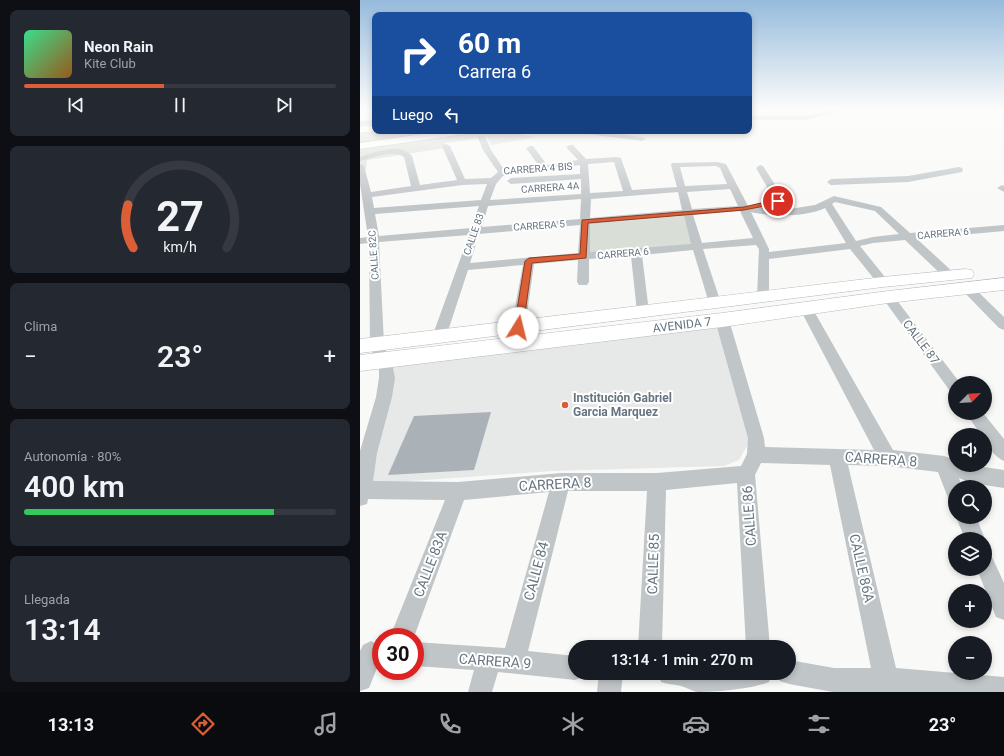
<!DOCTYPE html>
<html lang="es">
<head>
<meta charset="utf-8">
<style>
  :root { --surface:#171b24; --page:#242831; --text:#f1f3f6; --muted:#9ea1a6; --line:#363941; --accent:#db5e36 }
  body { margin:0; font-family:Roboto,sans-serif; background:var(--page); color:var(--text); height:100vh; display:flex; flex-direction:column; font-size:15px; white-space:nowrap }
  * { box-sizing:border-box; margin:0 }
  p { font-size:13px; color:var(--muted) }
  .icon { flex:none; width:22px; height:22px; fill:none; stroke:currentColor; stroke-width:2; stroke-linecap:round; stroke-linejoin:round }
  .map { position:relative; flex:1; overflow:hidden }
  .panel { display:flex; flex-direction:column; gap:10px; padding:10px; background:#0d0f14; width:360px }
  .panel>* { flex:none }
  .guide { position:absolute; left:12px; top:12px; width:380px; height:122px; border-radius:8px; box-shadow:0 2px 6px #0003; background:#1a4fa0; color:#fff; overflow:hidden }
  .needle { width:26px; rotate:66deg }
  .fabs { position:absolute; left:588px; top:376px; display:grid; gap:8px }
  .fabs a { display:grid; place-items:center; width:44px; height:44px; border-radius:50%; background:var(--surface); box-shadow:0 2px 6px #0003; font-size:20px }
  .speed { position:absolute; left:12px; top:628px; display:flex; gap:8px; font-size:20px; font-weight:700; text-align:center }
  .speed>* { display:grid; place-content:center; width:52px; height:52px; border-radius:50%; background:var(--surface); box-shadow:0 2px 6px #0003; line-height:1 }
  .speed .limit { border:6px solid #d22; background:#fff; color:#111 }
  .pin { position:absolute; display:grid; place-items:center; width:34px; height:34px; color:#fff; margin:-17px; border:2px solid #fff; border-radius:50%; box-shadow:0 1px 4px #0007 }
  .me { position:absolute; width:44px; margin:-22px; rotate:9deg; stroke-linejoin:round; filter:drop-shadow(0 0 3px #0008) }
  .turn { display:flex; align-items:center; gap:14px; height:84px; padding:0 20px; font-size:18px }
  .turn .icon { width:52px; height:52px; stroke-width:2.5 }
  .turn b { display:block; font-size:28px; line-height:34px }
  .then { display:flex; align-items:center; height:38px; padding:0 20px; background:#0003; gap:8px; font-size:15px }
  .big { font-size:30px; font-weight:600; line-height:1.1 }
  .panel .widget { flex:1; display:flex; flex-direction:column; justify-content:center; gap:6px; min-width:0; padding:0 14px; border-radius:8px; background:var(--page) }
  .panel .dial { align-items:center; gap:0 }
  .dial svg { height:104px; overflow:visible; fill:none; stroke:var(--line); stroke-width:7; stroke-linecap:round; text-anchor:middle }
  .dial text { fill:var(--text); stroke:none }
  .song { display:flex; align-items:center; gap:12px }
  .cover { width:48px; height:48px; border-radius:6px; background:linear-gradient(135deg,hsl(150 70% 55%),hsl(30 70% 35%)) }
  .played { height:4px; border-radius:2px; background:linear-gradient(90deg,var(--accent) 45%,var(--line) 45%) }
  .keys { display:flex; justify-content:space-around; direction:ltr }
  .heat { display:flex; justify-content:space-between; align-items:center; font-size:22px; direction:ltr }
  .charge { height:6px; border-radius:3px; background:linear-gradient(90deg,#34c759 80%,var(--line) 0) }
  .trip { position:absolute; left:208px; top:640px; width:228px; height:40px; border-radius:20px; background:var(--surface); box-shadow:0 2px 6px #0003; font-weight:600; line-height:40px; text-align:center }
  .dock { display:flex; height:64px; justify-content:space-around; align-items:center; background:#090b0e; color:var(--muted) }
  .dock .icon { width:28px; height:28px }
  .dock .selected { color:var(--accent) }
  .dock b { font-size:18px; color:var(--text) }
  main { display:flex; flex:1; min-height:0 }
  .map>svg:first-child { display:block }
</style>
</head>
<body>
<main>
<section class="panel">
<div class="widget">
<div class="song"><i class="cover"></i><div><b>Neon Rain</b><p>Kite Club</p></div></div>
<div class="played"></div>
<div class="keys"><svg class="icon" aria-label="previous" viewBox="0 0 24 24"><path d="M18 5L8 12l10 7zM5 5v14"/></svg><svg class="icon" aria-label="pause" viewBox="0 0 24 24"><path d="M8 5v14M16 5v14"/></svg><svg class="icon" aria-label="next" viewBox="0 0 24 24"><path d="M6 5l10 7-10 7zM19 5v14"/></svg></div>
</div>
<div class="widget dial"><svg viewBox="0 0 100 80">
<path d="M14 69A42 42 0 1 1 86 69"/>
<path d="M14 69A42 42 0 0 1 10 36" stroke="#db5e36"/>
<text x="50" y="56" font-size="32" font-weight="700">27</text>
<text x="50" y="72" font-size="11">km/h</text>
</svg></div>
<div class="widget"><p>Clima</p>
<div class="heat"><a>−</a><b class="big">23°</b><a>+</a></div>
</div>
<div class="widget"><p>Autonomía · 80%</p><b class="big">400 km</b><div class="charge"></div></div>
<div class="widget"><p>Llegada</p><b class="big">13:14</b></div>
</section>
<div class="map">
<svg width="644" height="692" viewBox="0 0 644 692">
  <rect width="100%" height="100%" fill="#f9f9f7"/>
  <path fill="#e7e8e8" d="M360 323 392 437 379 460 364 466 192 471 9 484 24 362Z"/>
  <g fill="#d9ded6">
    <path d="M0 130 142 131 175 137 131 145 127 137 85 143V148L7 160 4 184 0 185Z"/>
    <path d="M327 213 336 246 225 255 226 223Z"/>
  </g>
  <path fill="#aab2b7" d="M131 412 114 470 28 475 54 416Z"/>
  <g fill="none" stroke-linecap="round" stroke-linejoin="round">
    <g stroke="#b5babf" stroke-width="1">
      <g id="secondary">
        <path d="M15 125V131L0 133V127Z"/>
        <path d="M84 131H111L106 134 0 149V143Z"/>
        <path d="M606 269 612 270 614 274 612 278 523 287 0 353V339L523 277Z"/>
        <path d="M644 278V290L528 303 362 327 0 371V355L362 313 528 291Z"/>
      </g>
    </g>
    <g fill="#c0c5c8" fill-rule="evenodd">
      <path d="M476 109H486L445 120H389V116H445Z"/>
      <path d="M15 120V124L0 125V121Z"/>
      <path d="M216 131H237L282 137 286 139 282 141 220 133Z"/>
      <path d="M119 136H125L131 150 145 171 179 166 166 148 170 146H173L187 165 218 160 206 147 210 145H213L226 159 256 157 261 158 272 190 317 187 311 165 312 163 357 162 366 164 388 206 394 207 395 204 413 201 414 199 396 168 400 165 403 166 424 199 419 205 402 208 430 209 455 205 474 196 521 207 550 233 644 225V231L557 239 594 273 596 276 594 279H586L545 240 513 243 500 246 529 282 527 285H519L490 249 409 259V297L407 300 403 301 399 300 397 297 399 249 396 245 343 249 361 303 359 306 355 307 351 306 349 303 333 250 282 255 289 312 288 315 283 316 278 315 277 312 271 256 229 259V282L227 285H219L217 282 218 260 174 264 165 328 163 331 158 333 153 331 151 328 163 265 108 270 86 337 84 341 79 342 74 341 72 337 109 235 19 242 24 344 28 359 33 368 35 378 32 397 17 453 13 481 98 482 201 473H297L381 466 387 454 388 438 355 320 357 317 362 315 367 317 369 320 404 438 405 447 514 450 440 309 441 306 446 305 451 306 533 450 584 456 595 460V465H610L644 470V488L611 483 599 478 602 487H595V501L588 498 578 472 528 466 488 465 536 668 644 677V692H473L429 684 420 681 417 673H429V660L474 668H511L470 465 401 463 395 475 410 647H386L377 483 306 490 302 647H278L287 491H208L168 651 215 656V673H225L224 677 215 680 138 672 132 692H108L114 670 55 666V642L145 648 189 492 104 500 54 637H30L85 500 8 499 7 504 0 506V451L16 397 19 378V369L14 360 10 344 9 243 0 244V238L8 237 0 184V164L4 166 11 192 51 186 44 157C32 149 13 158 0 161V157C15 153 39 142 52 156L60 185 97 180 82 146 86 144 90 146 105 179 131 178 138 172 123 150 118 138ZM254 162 263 191 230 193 228 164ZM220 165V174L151 178 147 181 151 184 221 179V194L130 200 136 184 143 176ZM356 166 360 168 367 184 325 186 320 167ZM127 184 121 200 14 208 12 197 102 185ZM370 189 378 206 332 209 327 192ZM318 192 322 210 230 218 231 199ZM221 199 220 219 122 227 128 206ZM475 202 515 211 539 234 513 237 496 241 472 204ZM119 206 111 228 19 236 15 214ZM465 208 486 243 409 252V249L391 212C410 217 448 217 465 208ZM380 211 393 238 342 243 333 215ZM324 215 331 244 230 252V224ZM220 225 218 253 110 263 119 234Z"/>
      <path d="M599 167 602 168 603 170 602 172 548 182 471 185 467 182 471 179 548 176Z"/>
      <path d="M642 185 644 186V192L637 188Z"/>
      <path d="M606 283 610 284 644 317V330L639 328 602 290 600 287 602 284Z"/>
      <path d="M528 293 532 294 600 383H595V393L590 391 524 300 522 297 524 294Z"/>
      <path d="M606 413H623L644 439V461C635 457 625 445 625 435H621Z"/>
      <path d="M596 517H616L625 539H605Z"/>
      <path d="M625 554 632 557 644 583V620L636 617 617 569H625Z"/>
      <path d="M11 641 19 645 21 658 9 688 0 691V651L3 645Z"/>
      <path d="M239 673H263L261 692H237Z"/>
      <path d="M298 673H412L409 682C392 689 356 692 337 692 330 690 324 686 316 685 311 684 307 684 301 682Z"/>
    </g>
    <use href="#secondary" fill="#fff" fill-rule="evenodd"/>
  </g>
  <linearGradient id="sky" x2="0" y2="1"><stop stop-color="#96bbdc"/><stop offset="0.53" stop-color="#fcfcfb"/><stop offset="1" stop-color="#fcfcfb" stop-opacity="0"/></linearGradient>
  <rect width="644" height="206" fill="url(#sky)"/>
  <path fill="#db5e36" stroke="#8e3d23" d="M418 199 420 200V203L384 210 228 223 226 258 172 263 163 328 158 331 154 328 165 261 169 258 220 254 222 220 384 207Z"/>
  <circle fill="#db5e36" stroke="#fff" stroke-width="1.5" cx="205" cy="405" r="4"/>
  <g text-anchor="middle" stroke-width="4" stroke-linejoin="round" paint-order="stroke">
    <g font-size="10" fill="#667480" stroke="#fff">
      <text transform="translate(178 168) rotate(-4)" y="4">CARRERA 4 BIS</text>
      <text transform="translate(190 187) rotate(-4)" y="4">CARRERA 4A</text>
      <text transform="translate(179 225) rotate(-4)" y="4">CARRERA 5</text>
      <text transform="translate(583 233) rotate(-5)" y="4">CARRERA 6</text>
      <text transform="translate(113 234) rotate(-71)" y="4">CALLE 83</text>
      <text transform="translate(263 253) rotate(-5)" y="4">CARRERA 6</text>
      <text transform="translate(13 255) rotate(-94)" y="4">CALLE 82C</text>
    </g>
    <g font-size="12" fill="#667480" stroke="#fff">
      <text transform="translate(322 325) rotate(-7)" y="4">AVENIDA 7</text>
      <text transform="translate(561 342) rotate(53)" y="4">CALLE 87</text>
    </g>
    <g font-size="12" font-weight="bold" fill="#667480" stroke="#fff" text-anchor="start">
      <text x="213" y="402">Institución Gabriel<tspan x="213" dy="14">Garcia Marquez</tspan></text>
    </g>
    <g font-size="14" fill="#667480" stroke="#fff">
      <text transform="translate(521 459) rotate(4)" y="5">CARRERA 8</text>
      <text transform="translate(195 484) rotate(-3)" y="5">CARRERA 8</text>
      <text transform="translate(389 516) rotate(-94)" y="5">CALLE 86</text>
      <text transform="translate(70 564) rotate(-69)" y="5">CALLE 83A</text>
      <text transform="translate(293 564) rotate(-88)" y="5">CALLE 85</text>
      <text transform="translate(502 568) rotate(77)" y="5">CALLE 86A</text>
      <text transform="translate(176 571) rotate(-75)" y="5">CALLE 84</text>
      <text transform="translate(135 661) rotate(4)" y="5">CARRERA 9</text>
    </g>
  </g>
</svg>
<div class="fabs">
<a><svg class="needle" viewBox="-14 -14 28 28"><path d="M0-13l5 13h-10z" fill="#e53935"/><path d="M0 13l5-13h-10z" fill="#9ea1a6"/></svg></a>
<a><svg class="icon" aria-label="sound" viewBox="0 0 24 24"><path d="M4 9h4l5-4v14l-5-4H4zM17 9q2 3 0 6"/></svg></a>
<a><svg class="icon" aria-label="search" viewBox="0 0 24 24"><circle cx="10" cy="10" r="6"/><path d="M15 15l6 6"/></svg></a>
<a><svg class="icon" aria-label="layers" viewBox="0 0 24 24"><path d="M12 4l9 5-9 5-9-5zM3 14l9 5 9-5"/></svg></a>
<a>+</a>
<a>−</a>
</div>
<div class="speed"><div class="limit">30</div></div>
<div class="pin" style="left:418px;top:201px;background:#d93025"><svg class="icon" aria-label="arrive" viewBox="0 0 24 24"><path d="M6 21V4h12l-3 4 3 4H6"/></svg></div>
<svg class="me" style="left:158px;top:328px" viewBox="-20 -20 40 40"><circle r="19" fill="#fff"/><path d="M0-13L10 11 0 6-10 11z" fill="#db5e36"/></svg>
<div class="trip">13:14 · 1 min · 270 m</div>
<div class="guide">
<div class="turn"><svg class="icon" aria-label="right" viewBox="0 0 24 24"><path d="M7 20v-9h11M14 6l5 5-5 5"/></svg><div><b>60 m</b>Carrera 6</div></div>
<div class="then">Luego<svg class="icon" aria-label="left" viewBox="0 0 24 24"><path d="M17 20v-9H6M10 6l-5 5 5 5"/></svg></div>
</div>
</div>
</main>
<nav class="dock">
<b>13:13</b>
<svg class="icon selected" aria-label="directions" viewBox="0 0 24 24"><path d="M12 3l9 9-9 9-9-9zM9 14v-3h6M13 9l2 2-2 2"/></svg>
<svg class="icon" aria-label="music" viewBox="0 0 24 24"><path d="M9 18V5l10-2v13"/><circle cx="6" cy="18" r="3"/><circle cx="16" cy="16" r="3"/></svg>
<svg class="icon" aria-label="phone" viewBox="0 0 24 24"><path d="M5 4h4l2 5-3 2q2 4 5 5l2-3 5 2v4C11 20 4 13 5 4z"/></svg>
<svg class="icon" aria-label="climate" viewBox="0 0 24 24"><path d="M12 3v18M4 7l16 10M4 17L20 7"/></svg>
<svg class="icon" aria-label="car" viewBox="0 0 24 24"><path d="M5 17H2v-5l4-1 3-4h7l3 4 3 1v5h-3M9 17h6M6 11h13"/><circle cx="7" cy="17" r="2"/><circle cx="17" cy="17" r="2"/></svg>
<svg class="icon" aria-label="filters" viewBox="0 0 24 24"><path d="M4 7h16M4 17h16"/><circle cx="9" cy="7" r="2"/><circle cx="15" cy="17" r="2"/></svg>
<b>23°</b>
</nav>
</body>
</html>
